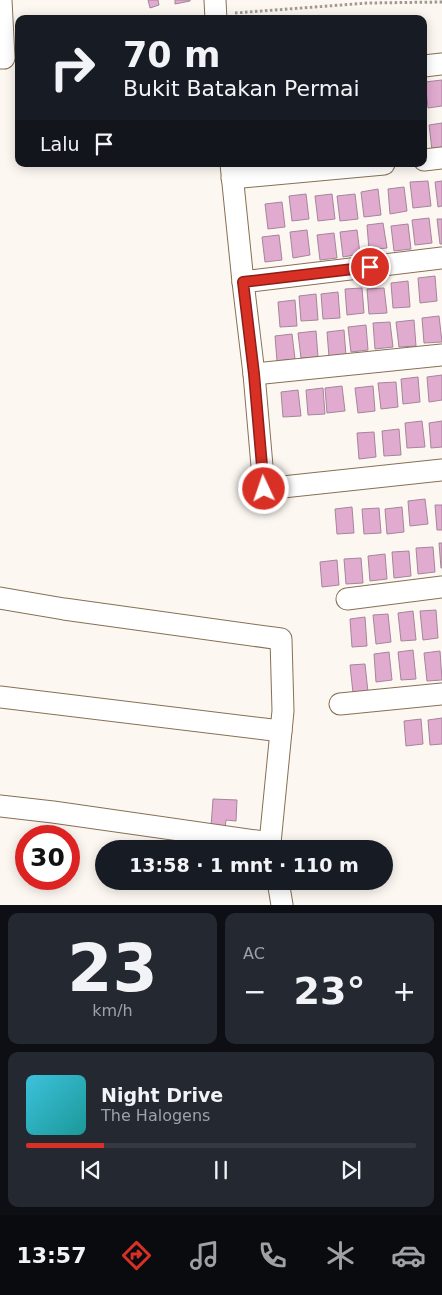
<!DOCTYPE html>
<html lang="id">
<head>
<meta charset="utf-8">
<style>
  :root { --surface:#171b24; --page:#242831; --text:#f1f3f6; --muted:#9ea1a6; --line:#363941; --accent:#d93025 }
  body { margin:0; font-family:"DejaVu Sans",sans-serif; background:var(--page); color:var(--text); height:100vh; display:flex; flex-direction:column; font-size:19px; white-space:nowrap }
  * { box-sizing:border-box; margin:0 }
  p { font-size:16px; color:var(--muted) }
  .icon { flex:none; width:28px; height:28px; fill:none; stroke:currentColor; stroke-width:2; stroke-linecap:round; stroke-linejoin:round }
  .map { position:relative; height:905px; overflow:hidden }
  .panel { display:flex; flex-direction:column; gap:8px; padding:8px; background:#0d0f14; flex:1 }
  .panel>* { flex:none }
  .banner { position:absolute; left:15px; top:15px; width:412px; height:152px; border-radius:10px; box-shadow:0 2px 12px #0003; background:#171b24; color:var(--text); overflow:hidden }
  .speed { position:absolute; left:15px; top:825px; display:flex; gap:10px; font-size:25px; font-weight:700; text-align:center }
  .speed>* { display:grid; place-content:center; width:65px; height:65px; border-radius:50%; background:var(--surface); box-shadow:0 2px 12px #0003; line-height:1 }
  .speed .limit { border:8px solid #d22; background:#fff; color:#111 }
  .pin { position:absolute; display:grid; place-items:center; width:42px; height:42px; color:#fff; margin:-21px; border:2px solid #fff; border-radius:50%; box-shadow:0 1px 5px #0007 }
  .me { position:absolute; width:55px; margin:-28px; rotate:357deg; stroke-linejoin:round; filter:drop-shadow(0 0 4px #0008) }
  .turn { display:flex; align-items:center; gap:18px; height:105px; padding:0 25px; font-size:22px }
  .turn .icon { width:65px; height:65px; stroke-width:2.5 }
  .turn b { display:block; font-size:35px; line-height:42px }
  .then { display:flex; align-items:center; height:48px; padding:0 25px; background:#0003; gap:10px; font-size:19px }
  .big { font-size:38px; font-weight:800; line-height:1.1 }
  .panel .widget { flex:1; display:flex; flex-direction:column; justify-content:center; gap:8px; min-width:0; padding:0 18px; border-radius:10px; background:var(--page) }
  .panel .dial { align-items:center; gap:0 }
  .dial b { font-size:65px; line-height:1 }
  .song { display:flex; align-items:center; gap:15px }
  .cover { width:60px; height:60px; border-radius:8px; background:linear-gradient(135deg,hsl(190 70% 55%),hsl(180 70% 35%)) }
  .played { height:5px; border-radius:2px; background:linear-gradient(90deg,var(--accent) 20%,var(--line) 20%) }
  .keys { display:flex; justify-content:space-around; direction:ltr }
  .heat { display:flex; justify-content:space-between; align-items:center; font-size:28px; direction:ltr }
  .panel .tiles { flex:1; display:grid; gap:8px; grid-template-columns:1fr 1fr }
  .widget:last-child { grid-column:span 2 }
  .trip { position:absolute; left:95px; top:840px; width:298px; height:50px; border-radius:25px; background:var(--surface); box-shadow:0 2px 12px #0003; font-weight:800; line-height:50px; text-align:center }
  .dock { display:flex; height:80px; justify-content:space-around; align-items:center; background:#090b0e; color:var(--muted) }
  .dock .icon { width:35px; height:35px }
  .dock .current { color:var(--accent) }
  .dock b { font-size:22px; color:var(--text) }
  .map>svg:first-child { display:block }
</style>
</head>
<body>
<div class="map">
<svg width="442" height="905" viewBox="0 0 442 905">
  <rect width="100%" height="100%" fill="#fcf7f1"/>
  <g fill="#e1abd0" stroke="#a5859a">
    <path d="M148 0H158L159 5 150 8Z"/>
    <path d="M175 0H190V1L175 4Z"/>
    <path d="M442 80V106L428 108 425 82Z"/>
    <path d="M442 123V149L432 150 429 125Z"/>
    <path d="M428 181 431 206 413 208 410 182Z"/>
    <path d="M442 181V206L438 207 435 182Z"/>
    <path d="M404 187 407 211 390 214 388 189Z"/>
    <path d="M378 189 381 215 364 217 361 192Z"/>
    <path d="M306 194 309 219 292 221 289 196Z"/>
    <path d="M332 194 335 219 318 221 315 196Z"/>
    <path d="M355 194 358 219 340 221 337 196Z"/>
    <path d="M282 202 285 227 268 229 265 204Z"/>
    <path d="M429 218 432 243 415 245 412 220Z"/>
    <path d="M437 219H442V244H440Z"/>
    <path d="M383 223 387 248 369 250 367 225Z"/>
    <path d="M408 224 411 249 394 251 391 226Z"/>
    <path d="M307 230 310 255 293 258 290 232Z"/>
    <path d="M357 230 360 254 343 257 340 232Z"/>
    <path d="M334 233 337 258 320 260 317 235Z"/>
    <path d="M279 235 282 260 265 262 262 237Z"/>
    <path d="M435 276 437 301 420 303 418 278Z"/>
    <path d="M408 281 410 307 393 308 391 283Z"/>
    <path d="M362 288 364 313 347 315 345 289Z"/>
    <path d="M384 288 387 313 369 314 367 289Z"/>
    <path d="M338 292 340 318 323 319 321 294Z"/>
    <path d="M316 294 318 320 301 321 299 296Z"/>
    <path d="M295 300 297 326 280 327 278 302Z"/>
    <path d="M439 316 442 342 424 343 422 318Z"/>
    <path d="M414 320 416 346 399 347 396 322Z"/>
    <path d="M390 322 393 347 375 349 373 323Z"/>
    <path d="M366 325 368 350 351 352 348 327Z"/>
    <path d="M344 330 346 356 329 357 327 332Z"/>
    <path d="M316 331 318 357 301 358 298 333Z"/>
    <path d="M292 334 295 359 277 361 275 336Z"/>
    <path d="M442 375V400L429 402 427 377Z"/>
    <path d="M418 377 420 402 403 404 401 379Z"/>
    <path d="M396 382 398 407 381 409 378 383Z"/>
    <path d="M342 386 345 411 327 413 325 388Z"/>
    <path d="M373 386 375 411 358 413 355 388Z"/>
    <path d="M323 388 325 414 308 415 306 390Z"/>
    <path d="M298 390 301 416 283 417 281 392Z"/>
    <path d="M422 421 425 447 407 448 405 423Z"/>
    <path d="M442 421V447L431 448 429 423Z"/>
    <path d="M399 429 401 455 384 456 382 431Z"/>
    <path d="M374 432 376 457 359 459 357 433Z"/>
    <path d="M425 499 428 524 410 526 408 501Z"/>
    <path d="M435 505H442V530H437Z"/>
    <path d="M352 507 354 533 337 534 335 509Z"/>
    <path d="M402 507 404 532 387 534 385 509Z"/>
    <path d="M379 508 381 533 364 534 362 509Z"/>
    <path d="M439 543H442V568H441Z"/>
    <path d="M433 547 435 572 418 574 416 548Z"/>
    <path d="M409 551 411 576 394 578 392 552Z"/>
    <path d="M385 554 387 579 370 581 368 556Z"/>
    <path d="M361 558 363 583 346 584 344 559Z"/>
    <path d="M337 560 339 585 322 587 320 562Z"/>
    <path d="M436 610 438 638 423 640 420 611Z"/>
    <path d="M413 611 416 640 401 641 398 613Z"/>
    <path d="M388 614 391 642 376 644 373 615Z"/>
    <path d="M365 617 367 646 352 647 350 619Z"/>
    <path d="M413 650 416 679 401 680 398 652Z"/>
    <path d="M440 651 442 680 427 681 424 653Z"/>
    <path d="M389 652 392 680 376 682 374 654Z"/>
    <path d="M365 664 368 692 353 693 350 665Z"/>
    <path d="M442 718V744L430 745 428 720Z"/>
    <path d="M421 719 423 744 406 746 404 721Z"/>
    <path d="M213 799 237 800 236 821 226 820 225 828 211 827Z"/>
  </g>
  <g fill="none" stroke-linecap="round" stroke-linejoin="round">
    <g stroke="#867054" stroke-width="23">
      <g id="street">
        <path d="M215 0 216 19"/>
        <path d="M0 58H4L1 0"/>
        <path d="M424 66 442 64"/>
        <path d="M424 160 442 158"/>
        <path d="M231 164 243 282 254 374 264 489 442 470"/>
        <path d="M232 178 384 164"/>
        <path d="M243 282 442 258"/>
        <path d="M254 374 442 355"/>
        <path d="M0 598 64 609 281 639 283 711 270 843 271 849"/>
        <path d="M347 599 442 587"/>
        <path d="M0 697 281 731"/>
        <path d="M340 704 442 694"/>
        <path d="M0 806 53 812 270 843"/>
        <path d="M278 881 282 905"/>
      </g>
    </g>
    <path stroke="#9f9990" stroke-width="3" stroke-dasharray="2.5 2.5" stroke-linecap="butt" d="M235 13 368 3 442 2"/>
    <use href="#street" stroke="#fff" stroke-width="21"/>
  </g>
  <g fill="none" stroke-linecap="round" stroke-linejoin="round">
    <g stroke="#8d1f18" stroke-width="12">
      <path id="route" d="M264 489 254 374 243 282 370 267"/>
    </g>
    <use href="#route" stroke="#d93025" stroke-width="9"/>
  </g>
</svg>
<div class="speed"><div class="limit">30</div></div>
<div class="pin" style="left:370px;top:267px;background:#d93025"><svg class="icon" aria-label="arrive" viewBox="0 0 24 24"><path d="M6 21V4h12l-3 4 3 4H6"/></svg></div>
<svg class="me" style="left:264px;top:489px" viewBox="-20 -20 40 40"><circle r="17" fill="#d93025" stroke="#fff" stroke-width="3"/><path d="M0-11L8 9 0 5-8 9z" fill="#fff"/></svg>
<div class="trip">13:58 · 1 mnt · 110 m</div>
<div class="banner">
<div class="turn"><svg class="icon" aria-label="right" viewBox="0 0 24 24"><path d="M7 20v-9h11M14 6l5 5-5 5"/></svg><div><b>70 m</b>Bukit Batakan Permai</div></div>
<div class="then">Lalu<svg class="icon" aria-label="arrive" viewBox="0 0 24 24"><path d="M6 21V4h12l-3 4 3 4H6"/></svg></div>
</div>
</div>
<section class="panel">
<div class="tiles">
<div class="widget dial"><b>23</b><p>km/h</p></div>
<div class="widget"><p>AC</p>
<div class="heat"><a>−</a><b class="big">23°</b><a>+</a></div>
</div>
<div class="widget">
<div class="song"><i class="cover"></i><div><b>Night Drive</b><p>The Halogens</p></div></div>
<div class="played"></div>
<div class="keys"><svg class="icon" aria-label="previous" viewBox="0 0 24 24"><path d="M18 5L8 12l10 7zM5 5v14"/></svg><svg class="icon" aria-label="pause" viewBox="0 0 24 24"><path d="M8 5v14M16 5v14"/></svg><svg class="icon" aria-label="next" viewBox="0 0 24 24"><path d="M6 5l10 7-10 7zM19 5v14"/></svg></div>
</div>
</div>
</section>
<nav class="dock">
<b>13:57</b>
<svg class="icon current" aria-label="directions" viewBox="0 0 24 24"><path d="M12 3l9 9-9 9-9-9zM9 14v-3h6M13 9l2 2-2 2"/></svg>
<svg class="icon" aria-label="music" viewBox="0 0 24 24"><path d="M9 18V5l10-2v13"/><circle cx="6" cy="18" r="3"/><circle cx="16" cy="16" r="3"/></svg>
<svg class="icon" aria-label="phone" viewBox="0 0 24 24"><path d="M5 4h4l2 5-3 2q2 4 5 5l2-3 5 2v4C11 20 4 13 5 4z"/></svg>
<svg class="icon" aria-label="climate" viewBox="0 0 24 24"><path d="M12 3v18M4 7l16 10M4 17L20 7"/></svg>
<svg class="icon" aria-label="car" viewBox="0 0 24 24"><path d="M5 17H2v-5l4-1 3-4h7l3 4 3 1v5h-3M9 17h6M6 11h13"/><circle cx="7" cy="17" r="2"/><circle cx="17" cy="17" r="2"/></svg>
</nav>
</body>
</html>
